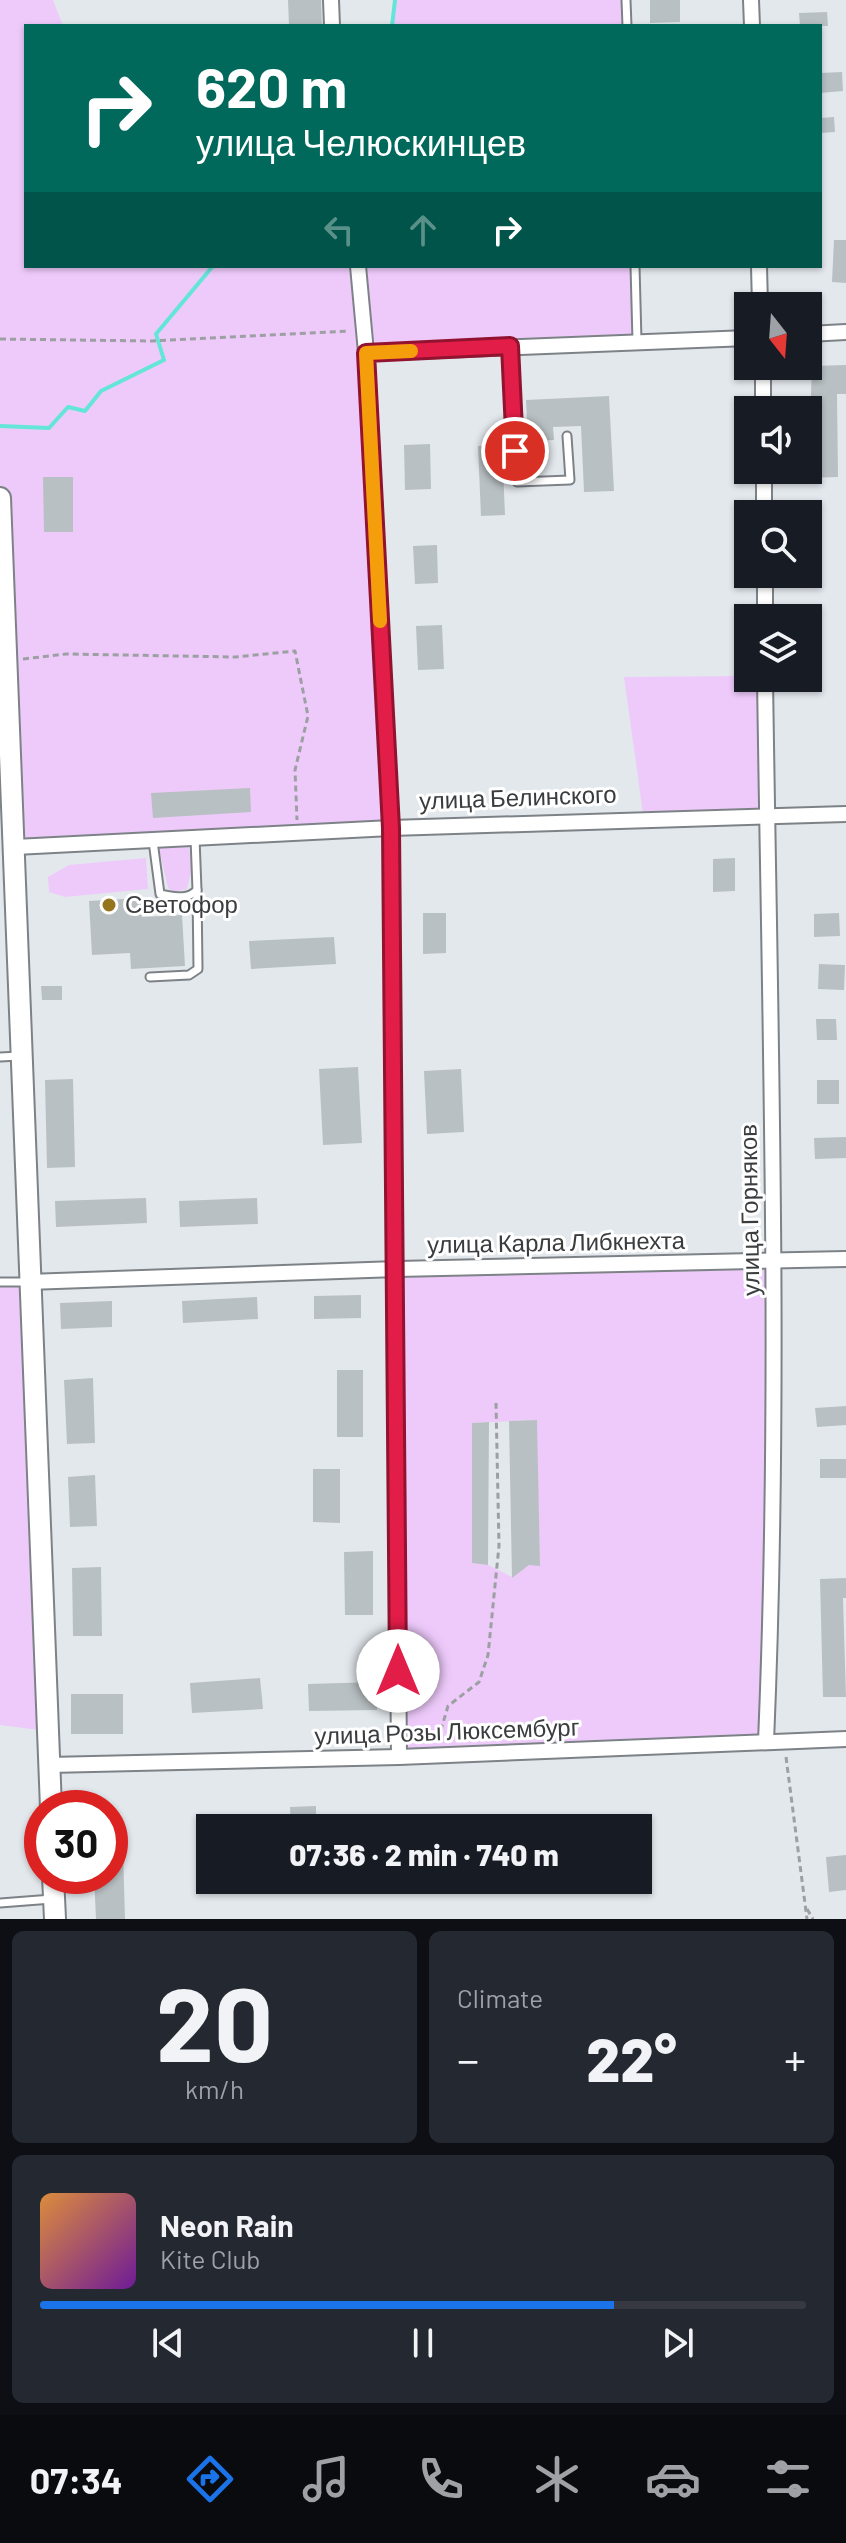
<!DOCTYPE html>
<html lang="en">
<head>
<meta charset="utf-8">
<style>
  :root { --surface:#171b24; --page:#242831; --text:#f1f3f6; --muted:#9ea1a6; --line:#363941; --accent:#1a73e8 }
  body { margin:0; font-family:Barlow,sans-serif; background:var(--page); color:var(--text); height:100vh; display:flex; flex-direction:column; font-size:30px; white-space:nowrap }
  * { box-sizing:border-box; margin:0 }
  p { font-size:26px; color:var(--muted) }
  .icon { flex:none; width:44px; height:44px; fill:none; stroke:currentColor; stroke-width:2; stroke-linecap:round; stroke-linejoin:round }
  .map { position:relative; height:1919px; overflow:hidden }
  .panel { display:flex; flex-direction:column; gap:12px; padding:12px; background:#0d0f14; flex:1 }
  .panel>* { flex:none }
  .top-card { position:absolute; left:24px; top:24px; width:798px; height:244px; border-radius:0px; box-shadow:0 2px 6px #0004; background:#00695c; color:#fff; overflow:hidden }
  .needle { width:52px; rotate:163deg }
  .fabs { position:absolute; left:734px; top:292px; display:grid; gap:16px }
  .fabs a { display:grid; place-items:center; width:88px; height:88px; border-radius:0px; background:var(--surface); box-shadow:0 2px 6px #0004; font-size:40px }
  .speed { position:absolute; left:24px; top:1790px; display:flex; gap:16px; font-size:40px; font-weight:700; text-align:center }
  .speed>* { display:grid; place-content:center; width:104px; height:104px; border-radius:50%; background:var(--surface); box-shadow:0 2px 6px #0004; line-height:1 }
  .speed .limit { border:12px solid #d22; background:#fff; color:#111 }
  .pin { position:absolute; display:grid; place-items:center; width:68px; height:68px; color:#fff; margin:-34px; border:4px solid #fff; border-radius:50%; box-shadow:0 2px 8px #0007 }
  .me { position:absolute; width:88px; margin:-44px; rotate:0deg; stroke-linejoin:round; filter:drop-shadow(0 0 6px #0008) }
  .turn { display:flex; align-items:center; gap:28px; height:168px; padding:0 40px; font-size:36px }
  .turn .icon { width:104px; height:104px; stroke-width:2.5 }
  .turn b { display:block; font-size:56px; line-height:68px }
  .lanes { display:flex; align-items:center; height:76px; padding:0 40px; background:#0003; justify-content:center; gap:40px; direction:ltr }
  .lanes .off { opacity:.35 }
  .big { font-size:60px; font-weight:800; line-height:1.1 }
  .panel .tile { flex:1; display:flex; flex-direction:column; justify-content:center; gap:12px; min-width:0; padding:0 28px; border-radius:12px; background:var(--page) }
  .panel .dial { align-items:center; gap:0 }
  .dial b { font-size:104px; line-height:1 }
  .song { display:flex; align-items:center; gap:24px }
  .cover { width:96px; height:96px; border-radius:12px; background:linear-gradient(135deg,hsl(30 70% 55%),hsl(280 70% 35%)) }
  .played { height:8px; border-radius:4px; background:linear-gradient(90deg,var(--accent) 75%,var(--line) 75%) }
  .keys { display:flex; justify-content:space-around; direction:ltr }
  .heat { display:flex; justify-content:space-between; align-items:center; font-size:44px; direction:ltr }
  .panel .tiles { flex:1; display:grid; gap:12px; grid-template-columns:1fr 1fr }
  .tile:last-child { grid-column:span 2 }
  .trip { position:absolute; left:196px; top:1814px; width:456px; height:80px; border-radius:0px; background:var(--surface); box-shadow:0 2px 6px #0004; font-weight:800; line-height:80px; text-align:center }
  .tabs { display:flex; height:128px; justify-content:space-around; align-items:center; background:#090b0e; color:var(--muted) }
  .tabs .icon { width:56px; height:56px }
  .tabs .selected { color:var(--accent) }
  .tabs b { font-size:36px; color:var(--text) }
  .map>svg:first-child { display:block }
</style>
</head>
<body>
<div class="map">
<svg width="846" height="1919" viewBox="0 0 846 1919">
  <rect width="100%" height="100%" fill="#e3e8ed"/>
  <g fill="#eecafb" fill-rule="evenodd">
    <path d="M0 0H53L63 26H26V266H635L637 341 367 353 391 828 15 847 0 498Z"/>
    <path d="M395 0H626L627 26H392Z"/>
    <path d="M748 676 765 678 767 818 644 821 624 677Z"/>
    <path d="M189 847 192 868 187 889 174 892 168 888 159 848Z"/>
    <path d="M146 858 148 889 65 897 49 892 48 877 69 865Z"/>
    <path d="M774 1261 766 1742 399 1757 397 1269ZM536 1420 540 1565H529L512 1577 488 1565 472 1563V1423Z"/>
    <path d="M0 1282H28L47 1731 0 1725Z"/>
  </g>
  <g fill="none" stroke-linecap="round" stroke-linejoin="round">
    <g stroke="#63e5d8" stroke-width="4">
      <path d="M392 26 395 0"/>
      <path d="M0 426 49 428 68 407 85 411 101 391 164 360 156 334 213 266"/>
    </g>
  </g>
  <g fill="#b9c0c3">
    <path d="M288 0H321L322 26H289Z"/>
    <path d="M650 0H680V22L650 23Z"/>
    <path d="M827 12 828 26H800L799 13Z"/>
    <path d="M842 72 843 91 820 93V73Z"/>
    <path d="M834 117 835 132 820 133V118Z"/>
    <path d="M834 240H846V283L832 282Z"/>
    <path d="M846 365V394H837L838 477 808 478 812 366Z"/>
    <path d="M609 396 614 491 584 492 581 426 553 427 554 440 528 441 526 400Z"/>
    <path d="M430 444 431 489 405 490 404 445Z"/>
    <path d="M502 445 505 515 481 516 478 446Z"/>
    <path d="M43 477H73V532H44Z"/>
    <path d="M437 545 438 583 415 584 413 546Z"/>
    <path d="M442 625 444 669 418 670 416 626Z"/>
    <path d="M250 788 251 812 153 818 151 793Z"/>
    <path d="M735 858V891L713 892V859Z"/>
    <path d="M141 898 142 917 182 915 185 966 131 969 130 953 92 955 89 901Z"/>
    <path d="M423 913H446V953L423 954Z"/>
    <path d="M839 913 840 936 814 937V914Z"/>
    <path d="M334 937 336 964 251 969 249 941Z"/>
    <path d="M819 964 845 965 844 990 818 989Z"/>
    <path d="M41 986H62V1000H42Z"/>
    <path d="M816 1019H836L837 1040H817Z"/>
    <path d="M358 1067 362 1143 323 1145 319 1069Z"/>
    <path d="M461 1069 464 1132 427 1134 424 1071Z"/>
    <path d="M73 1079 75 1167 47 1168 45 1080Z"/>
    <rect x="817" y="1080" width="22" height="24"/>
    <path d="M846 1137V1158L815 1159 814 1138Z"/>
    <path d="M146 1198 147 1223 56 1227 55 1201Z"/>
    <path d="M257 1198 258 1224 180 1227 179 1201Z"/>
    <path d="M361 1295V1318L314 1319V1296Z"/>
    <path d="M257 1297 258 1319 183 1323 182 1301Z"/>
    <path d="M112 1301V1327L61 1329 60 1303Z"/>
    <rect x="337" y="1370" width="26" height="67"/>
    <path d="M93 1378 95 1443 67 1444 64 1380Z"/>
    <path d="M846 1406V1425L817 1427 815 1408Z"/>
    <path d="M537 1420 540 1566 529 1565 512 1578 509 1421Z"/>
    <path d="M489 1422 488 1565 472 1563V1423Z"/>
    <rect x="820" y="1459" width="26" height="19"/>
    <path d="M313 1469H340V1523L313 1522Z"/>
    <path d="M95 1475 97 1526 70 1527 68 1477Z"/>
    <path d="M373 1551V1615H345L344 1552Z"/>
    <path d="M101 1567 102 1636H73L72 1568Z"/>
    <path d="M846 1578V1598H843L846 1697H823L820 1579Z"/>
    <path d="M260 1678 263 1709 192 1713 190 1683Z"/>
    <path d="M376 1682 377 1710 309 1711 308 1684Z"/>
    <rect x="71" y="1694" width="52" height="40"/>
    <path d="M316 1806V1828H291L290 1807Z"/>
    <path d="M110 1850H123L125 1919H96L94 1876H110Z"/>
    <path d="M846 1855V1890L829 1892 826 1857Z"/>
    <path d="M293 1880H318L319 1891 294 1892Z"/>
  </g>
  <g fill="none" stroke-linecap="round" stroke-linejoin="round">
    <g stroke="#7d8287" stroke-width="11">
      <g id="lane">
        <path d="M626 0 627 26"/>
        <path d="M635 266 637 341"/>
        <path d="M510 346 517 482 570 480 567 436"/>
        <path d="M153 841 160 894C173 896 187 901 197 890L195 838"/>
        <path d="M150 977 189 975 198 969 197 890"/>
        <path d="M0 1057 19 1056"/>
        <path d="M0 1282H28"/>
        <path d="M0 1903 52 1899"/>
      </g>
    </g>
    <g stroke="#7d8287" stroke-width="18">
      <g id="street">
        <path d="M331 0 332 26"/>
        <path d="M751 0 752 26"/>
        <path d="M358 266 367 363 391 828 399 1757"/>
        <path d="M759 266 760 306"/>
        <path d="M808 334 846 332"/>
        <path d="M366 353 748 338"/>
        <path d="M763 366V410"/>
        <path d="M764 470V514"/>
        <path d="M765 574V618"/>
        <path d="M765 678C770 1032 781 1388 766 1742"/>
        <path d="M15 847 391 828 846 814"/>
        <path d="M28 1282 397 1269 846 1259"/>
        <path d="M49 1765 399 1757 846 1739"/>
      </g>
    </g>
    <g stroke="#7d8287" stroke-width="24">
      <g id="secondary">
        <path d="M0 498 51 1808"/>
        <path d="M53 1876 55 1919"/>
      </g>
    </g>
    <g stroke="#9ca0a3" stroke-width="3" stroke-dasharray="6 4" stroke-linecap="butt">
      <path d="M0 339 152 341 349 331"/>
      <path d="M23 659 66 654 235 657 295 651 308 716 295 770 297 820"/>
      <path d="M438 1740 448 1706 479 1682 488 1655 499 1546 496 1403"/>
      <path d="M786 1757 807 1919"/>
      <path d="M807 1909 813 1919"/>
    </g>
    <use href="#lane" stroke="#fff" stroke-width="7"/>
    <use href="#street" stroke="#fff" stroke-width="14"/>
    <use href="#secondary" stroke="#fff" stroke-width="20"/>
  </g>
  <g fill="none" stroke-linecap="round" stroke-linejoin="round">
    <g stroke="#92132f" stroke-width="20">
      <path id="route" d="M398 1671 391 828 366 353 510 346 515 451"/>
    </g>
    <use href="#route" stroke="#e11d48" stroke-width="14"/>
    <path stroke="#f59e0b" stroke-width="14" d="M380 621 366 353 411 351"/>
  </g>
  <circle fill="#94751d" stroke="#fff" stroke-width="3" cx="109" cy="905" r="8"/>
  <g text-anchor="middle" stroke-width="6" stroke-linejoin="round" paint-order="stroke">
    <g font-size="24" fill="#3a3c3e" stroke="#fff">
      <text transform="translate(518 798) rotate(-2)" y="8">улица Белинского</text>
      <text transform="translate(750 1210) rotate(-91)" y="8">улица Горняков</text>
      <text transform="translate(556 1243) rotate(-1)" y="8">улица Карла Либкнехта</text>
      <text transform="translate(447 1732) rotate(-2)" y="8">улица Розы Люксембург</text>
    </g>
    <g font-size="24" fill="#3a3c3e" stroke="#fff" text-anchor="start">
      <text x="125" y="913">Светофор</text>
    </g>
  </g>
</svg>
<div class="fabs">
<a><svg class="needle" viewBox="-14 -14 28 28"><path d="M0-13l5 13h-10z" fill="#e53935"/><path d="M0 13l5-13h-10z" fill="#9ea1a6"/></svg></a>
<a><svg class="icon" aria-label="sound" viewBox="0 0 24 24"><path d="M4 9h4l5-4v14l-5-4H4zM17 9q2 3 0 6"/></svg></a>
<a><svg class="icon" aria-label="search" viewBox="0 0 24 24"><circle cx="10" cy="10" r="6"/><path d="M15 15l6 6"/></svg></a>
<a><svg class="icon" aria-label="layers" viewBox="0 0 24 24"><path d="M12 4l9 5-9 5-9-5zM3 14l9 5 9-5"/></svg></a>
</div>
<div class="speed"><div class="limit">30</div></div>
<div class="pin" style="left:515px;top:451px;background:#d93025"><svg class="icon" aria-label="arrive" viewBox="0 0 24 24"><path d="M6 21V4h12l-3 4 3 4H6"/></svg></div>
<svg class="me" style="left:398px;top:1671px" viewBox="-20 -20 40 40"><circle r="19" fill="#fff"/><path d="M0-13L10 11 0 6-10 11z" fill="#e11d48"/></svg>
<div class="trip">07:36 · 2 min · 740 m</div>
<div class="top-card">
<div class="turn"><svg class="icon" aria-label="right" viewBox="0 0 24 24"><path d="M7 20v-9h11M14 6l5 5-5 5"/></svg><div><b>620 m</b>улица Челюскинцев</div></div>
<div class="lanes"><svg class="icon off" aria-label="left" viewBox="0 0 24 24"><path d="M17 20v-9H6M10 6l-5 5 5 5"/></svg><svg class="icon off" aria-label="ahead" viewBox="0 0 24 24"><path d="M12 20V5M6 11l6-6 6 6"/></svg><svg class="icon" aria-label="right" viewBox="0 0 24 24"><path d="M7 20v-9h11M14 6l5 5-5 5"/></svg></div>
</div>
</div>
<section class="panel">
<div class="tiles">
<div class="tile dial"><b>20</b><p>km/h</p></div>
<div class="tile"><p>Climate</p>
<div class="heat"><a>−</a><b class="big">22°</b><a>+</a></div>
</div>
<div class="tile">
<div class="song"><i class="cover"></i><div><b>Neon Rain</b><p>Kite Club</p></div></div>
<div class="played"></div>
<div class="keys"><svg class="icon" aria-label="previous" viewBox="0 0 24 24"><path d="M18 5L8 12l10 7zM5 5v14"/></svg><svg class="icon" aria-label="pause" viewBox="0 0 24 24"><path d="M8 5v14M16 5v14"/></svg><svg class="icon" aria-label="next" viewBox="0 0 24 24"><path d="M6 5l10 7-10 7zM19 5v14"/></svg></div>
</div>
</div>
</section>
<nav class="tabs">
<b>07:34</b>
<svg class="icon selected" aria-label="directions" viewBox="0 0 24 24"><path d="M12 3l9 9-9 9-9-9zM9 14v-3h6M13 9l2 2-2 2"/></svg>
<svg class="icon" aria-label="music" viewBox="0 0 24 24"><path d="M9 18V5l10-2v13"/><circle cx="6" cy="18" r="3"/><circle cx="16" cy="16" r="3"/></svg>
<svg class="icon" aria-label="phone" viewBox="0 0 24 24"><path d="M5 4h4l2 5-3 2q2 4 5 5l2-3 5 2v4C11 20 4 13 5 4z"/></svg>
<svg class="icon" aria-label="climate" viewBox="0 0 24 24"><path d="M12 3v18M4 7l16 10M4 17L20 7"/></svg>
<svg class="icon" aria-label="car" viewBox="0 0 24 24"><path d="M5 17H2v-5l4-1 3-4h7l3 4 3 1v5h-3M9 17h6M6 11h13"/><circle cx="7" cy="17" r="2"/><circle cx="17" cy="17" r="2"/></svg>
<svg class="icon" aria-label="filters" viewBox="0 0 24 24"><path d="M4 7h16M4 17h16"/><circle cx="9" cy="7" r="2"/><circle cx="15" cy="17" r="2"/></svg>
</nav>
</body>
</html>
